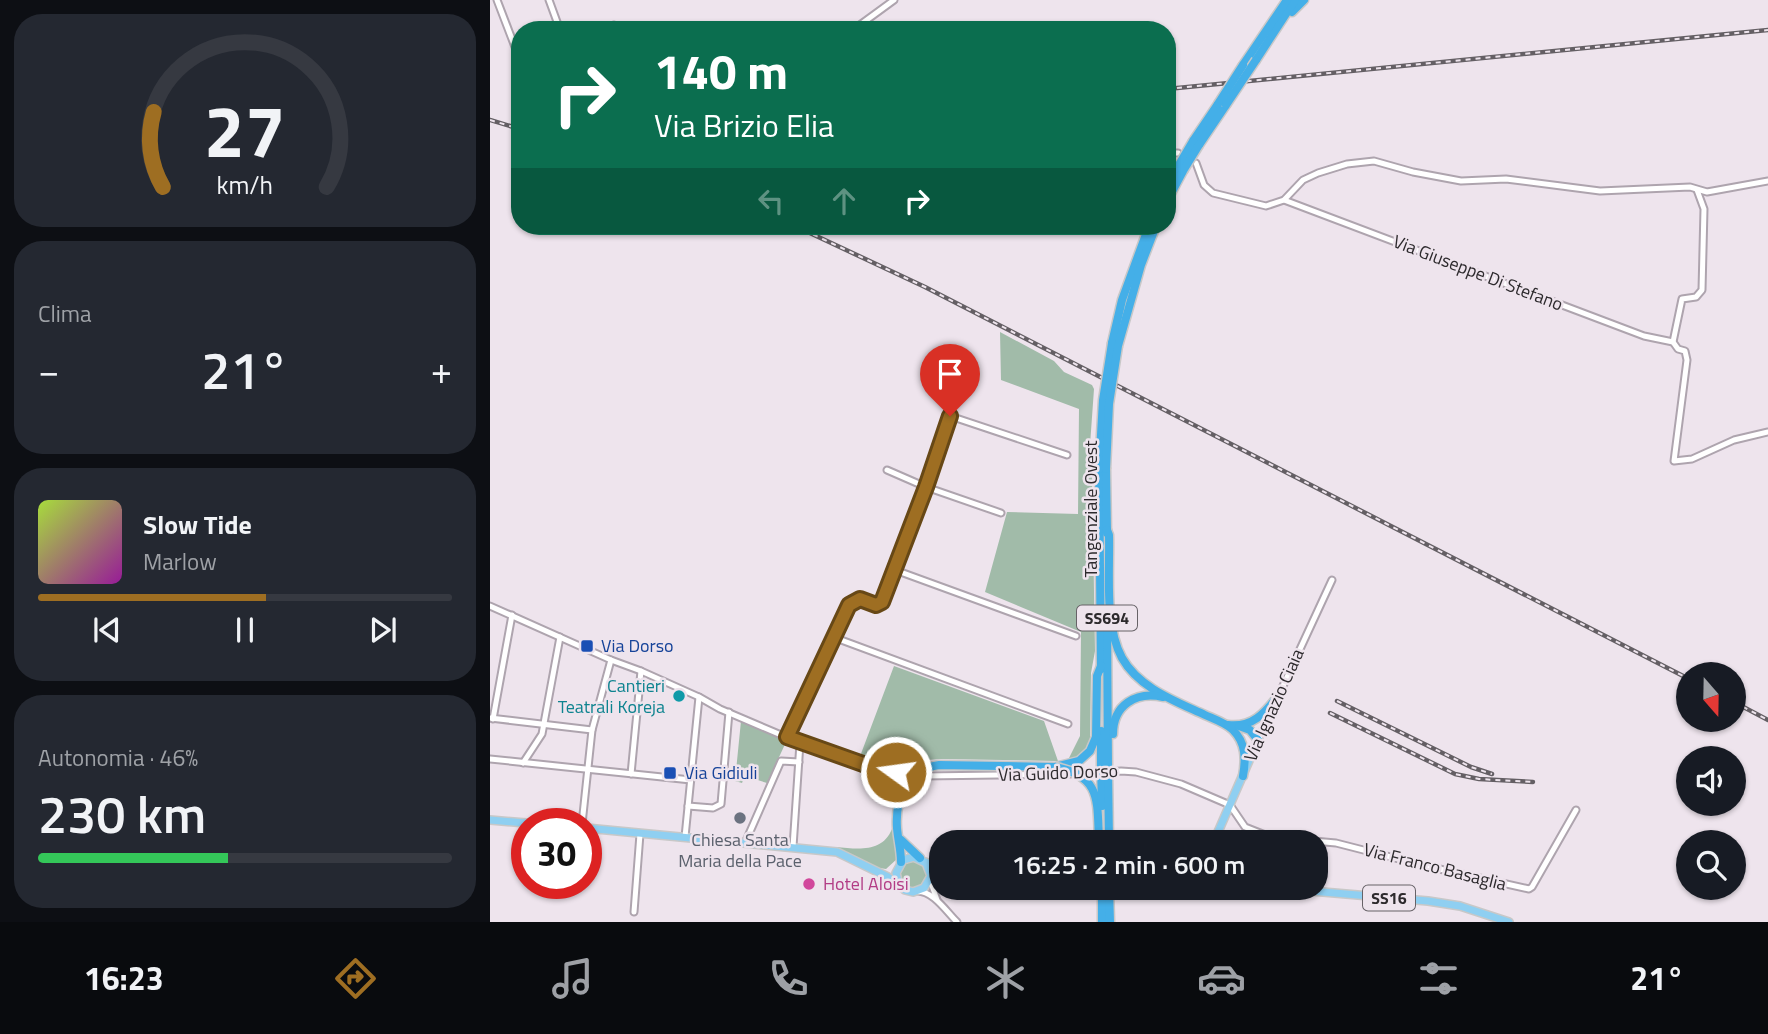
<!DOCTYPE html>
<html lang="it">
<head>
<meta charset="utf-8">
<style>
  :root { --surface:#171b24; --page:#242831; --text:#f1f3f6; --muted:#9ea1a6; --line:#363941; --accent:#9e6e22 }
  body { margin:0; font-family:"Titillium Web",sans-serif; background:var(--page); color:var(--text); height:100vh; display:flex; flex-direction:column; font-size:26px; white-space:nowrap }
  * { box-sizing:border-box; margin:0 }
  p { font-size:23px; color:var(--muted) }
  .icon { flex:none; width:38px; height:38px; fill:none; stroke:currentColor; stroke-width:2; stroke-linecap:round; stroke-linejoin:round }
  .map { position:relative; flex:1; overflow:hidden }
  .panel { display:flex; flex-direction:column; gap:14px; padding:14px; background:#0d0f14; width:490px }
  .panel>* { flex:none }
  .hud { position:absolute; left:21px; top:21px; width:665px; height:214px; border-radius:28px; box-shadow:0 2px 5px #0004; background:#0b6e4f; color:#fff; overflow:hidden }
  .needle { width:46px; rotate:160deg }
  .buttons { position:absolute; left:1186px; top:662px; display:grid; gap:14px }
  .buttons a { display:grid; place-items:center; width:70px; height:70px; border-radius:50%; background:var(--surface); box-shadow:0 2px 5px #0004; font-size:35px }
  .speed { position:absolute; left:21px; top:808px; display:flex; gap:14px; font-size:35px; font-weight:700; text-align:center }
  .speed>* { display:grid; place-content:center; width:91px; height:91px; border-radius:50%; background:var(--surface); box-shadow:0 2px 5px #0004; line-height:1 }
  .speed .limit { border:10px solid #d22; background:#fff; color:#111 }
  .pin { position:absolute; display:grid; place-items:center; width:60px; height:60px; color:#fff; margin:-72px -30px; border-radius:50% 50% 50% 0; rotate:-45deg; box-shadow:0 0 7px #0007 }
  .pin .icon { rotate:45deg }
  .me { position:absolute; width:77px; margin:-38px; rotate:284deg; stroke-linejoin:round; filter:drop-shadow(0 0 5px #0008) }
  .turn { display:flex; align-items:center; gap:24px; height:147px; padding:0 28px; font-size:32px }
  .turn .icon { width:91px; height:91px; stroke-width:2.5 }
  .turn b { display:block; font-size:49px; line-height:60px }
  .lanes { display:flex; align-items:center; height:66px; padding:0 28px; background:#0003; justify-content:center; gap:35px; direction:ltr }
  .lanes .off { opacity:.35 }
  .big { font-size:52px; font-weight:600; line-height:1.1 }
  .panel .tile { flex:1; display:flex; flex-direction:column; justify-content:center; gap:10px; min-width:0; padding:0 24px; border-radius:28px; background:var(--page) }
  .panel .dial { align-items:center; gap:0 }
  .dial svg { height:182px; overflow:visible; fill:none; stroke:var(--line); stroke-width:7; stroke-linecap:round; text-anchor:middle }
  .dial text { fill:var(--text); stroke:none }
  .song { display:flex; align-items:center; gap:21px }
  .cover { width:84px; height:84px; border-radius:10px; background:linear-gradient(135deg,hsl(80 70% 55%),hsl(300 70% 35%)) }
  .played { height:7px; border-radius:4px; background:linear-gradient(90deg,var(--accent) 55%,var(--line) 55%) }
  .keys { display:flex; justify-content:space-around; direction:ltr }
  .heat { display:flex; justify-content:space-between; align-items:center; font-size:38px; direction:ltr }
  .charge { height:10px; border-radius:5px; background:linear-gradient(90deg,#34c759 46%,var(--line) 0) }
  .trip { position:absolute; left:439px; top:830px; width:399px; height:70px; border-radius:28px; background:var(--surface); box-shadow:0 2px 5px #0004; font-weight:600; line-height:70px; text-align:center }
  .tab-bar { display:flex; height:112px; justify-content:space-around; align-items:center; background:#090b0e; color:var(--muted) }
  .tab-bar .icon { width:49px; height:49px }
  .tab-bar .active { color:var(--accent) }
  .tab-bar b { font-size:32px; color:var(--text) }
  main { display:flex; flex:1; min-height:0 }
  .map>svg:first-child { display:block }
</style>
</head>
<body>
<main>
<section class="panel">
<div class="tile dial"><svg viewBox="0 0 100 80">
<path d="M14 69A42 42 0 1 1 86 69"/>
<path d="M14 69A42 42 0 0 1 10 36" stroke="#9e6e22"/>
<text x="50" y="56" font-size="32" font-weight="700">27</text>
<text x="50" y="72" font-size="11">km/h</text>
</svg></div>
<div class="tile"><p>Clima</p>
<div class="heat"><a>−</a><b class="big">21°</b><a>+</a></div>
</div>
<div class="tile">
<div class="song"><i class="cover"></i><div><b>Slow Tide</b><p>Marlow</p></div></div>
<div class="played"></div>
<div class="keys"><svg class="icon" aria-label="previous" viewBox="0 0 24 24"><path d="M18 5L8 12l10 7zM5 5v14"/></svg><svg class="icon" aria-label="pause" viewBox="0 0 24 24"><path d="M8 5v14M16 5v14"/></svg><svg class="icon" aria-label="next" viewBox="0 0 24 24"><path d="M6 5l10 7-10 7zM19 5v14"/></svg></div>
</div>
<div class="tile"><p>Autonomia · 46%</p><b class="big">230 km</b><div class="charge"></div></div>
</section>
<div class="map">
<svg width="1278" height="922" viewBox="0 0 1278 922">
  <rect width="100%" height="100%" fill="#eee4ed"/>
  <g fill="#a1bba9">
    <path d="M510 332 564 361 574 372 602 385 604 389 600 445 605 458 602 473 605 651 601 673 600 743 596 751 588 757 578 760 590 736 591 632 495 592 517 512 588 514 589 409 511 380Z"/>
    <path d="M404 666 554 721 568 761 451 759 437 760 416 771 369 759Z"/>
    <path d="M251 721 297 740 277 783 255 776 252 783 245 781Z"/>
    <path d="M402 829 408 850V858L396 869 383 867 346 847C368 849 392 853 402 829Z"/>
    <circle cx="423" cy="875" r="13"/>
  </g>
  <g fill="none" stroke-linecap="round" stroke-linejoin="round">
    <g stroke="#aea4ae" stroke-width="9">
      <g id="minor">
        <path d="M7 0 30 60"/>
        <path d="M59 0 70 30"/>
        <path d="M109 30 124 25"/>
        <path d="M363 30 404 0"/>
        <path d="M677 153H688"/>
        <path d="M706 163 714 185 723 193 776 206 794 200 813 180 828 173 857 164 884 161 923 172 971 181 1016 179 1110 191 1200 187 1217 192 1278 181"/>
        <path d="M1207 190 1214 209 1212 290 1206 297 1192 299 1183 342 1188 349 1195 351 1197 360 1184 461 1202 459 1244 440 1278 432"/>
        <path d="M794 200 1154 336 1183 342"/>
        <path d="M397 470 436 487 511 513"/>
        <path d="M405 570 586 636"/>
        <path d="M0 606 121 660 151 671 209 697 230 709 310 743 373 764 406 772"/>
        <path d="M343 637 578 724"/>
        <path d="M0 718 102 730"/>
        <path d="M3 719 22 615"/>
        <path d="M297 737 359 605C371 594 379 608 392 602L436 487 460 416 577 455"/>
        <path d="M768 740 842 580"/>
        <path d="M0 759 201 780"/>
        <path d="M33 763 52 734 70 637"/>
        <path d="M141 774 151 671"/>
        <path d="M590 774 631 771 646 772 691 784 740 805 755 827 793 842"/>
        <path d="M433 776 580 774"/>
        <path d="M198 806 223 808 231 804 239 712"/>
        <path d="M92 824 102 730 121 660"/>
        <path d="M195 837 209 697"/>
        <path d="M802 842 812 840 846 843 936 866 1039 889 1042 887 1086 810"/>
        <path d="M255 843 291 761 309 762"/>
        <path d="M303 847 310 743"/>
        <path d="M440 880 447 900"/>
        <path d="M427 891C443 891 456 911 467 922"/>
        <path d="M144 912 150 834"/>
      </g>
    </g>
    <g stroke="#c8c8c8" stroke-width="10">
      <g id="major">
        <path d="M0 820 48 824"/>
        <path d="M96 828 347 852 398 877 415 890 423 892 434 888 441 876 436 863 424 857 413 860 406 873 409 885"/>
        <path d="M726 842 728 832 768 740"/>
        <path d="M435 862 440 864 452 863"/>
        <path d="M775 887 938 901 970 906 1019 922"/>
      </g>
    </g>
    <g stroke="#c8c8c8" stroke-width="11">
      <g id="highway">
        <path d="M802 12 814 0"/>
        <path d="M766 60 805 0"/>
        <path d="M753 65 797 0"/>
        <path d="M703 141 728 104"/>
        <path d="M709 145 736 105"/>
        <path d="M677 186 687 168"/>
        <path d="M677 201 693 171"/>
        <path d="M622 343 632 300 659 226"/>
        <path d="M628 346 651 265 666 226"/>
        <path d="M609 469 611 669"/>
        <path d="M616 469 617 533"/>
        <path d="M617 530 619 535C620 572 614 625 632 658 649 688 685 701 715 715 724 719 736 723 743 730 756 743 756 759 753 776"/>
        <path d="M617 619 618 767"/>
        <path d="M738 725C762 728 775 713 788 696"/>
        <path d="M749 726 760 730 768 740"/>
        <path d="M611 731V767"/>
        <path d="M623 734C623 705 646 691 673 697"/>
        <path d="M411 840 430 858"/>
        <path d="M411 862C411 850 408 840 407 828 405 798 417 769 449 765L565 767 589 761 600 751 606 737 607 676 611 666"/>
        <path d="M612 887V922"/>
        <path d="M619 887 620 922"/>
      </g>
    </g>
    <use href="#minor" stroke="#fff" stroke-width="5"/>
    <use href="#major" stroke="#8fcff1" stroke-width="7"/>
    <use href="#highway" stroke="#44afe8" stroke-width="8"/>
    <g stroke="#645f64" stroke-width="4.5">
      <g id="rail">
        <path d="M677 89 1278 30"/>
        <path d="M0 120 30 129"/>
        <path d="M305 226 435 287 1199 679"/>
        <path d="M847 701 981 767 1002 774"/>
        <path d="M1244 702 1278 720"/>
        <path d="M840 713 965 774 989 779 1043 782"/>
      </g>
    </g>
    <use href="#rail" stroke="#eee4ed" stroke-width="2" stroke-dasharray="5" stroke-linecap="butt"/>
    <g stroke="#c8c8c8" stroke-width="11" stroke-linecap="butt">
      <g id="highway-bridge">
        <path d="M728 104 753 65"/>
        <path d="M736 105 766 60"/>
        <path d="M687 168 703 141"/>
        <path d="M693 171 709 145"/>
        <path d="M609 469 613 400 622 343"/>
        <path d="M616 469 619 404 628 346"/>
        <path d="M565 767C612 776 607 801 609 842"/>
        <path d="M611 767 612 806"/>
        <path d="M618 767 619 842"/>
      </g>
    </g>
    <use href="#highway-bridge" stroke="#44afe8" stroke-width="8"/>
  </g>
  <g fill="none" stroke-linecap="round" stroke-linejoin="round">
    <g stroke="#674816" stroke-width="18">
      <path id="route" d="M406 772 373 764 297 737 359 605 370 599 386 605 392 602 436 487 460 416"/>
    </g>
    <use href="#route" stroke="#9e6e22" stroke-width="12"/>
  </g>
  <g fill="#1a4fb4" stroke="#eee4ed" stroke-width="2.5">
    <rect x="90" y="639" width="14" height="14" rx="3.5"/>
    <rect x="173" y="766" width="14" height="14" rx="3.5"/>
  </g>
  <circle fill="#0f9aa8" stroke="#eee4ed" stroke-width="2.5" cx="189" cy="696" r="7"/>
  <circle fill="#6b7280" stroke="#eee4ed" stroke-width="2.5" cx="250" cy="818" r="7"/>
  <circle fill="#d1479c" stroke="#eee4ed" stroke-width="2.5" cx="319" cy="884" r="7"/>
  <g text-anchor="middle" stroke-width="5" stroke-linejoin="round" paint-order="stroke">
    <g fill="#eee4ed" stroke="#676267" stroke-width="2">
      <rect x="587" y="605.5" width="60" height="25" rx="5"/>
      <rect x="873" y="885.5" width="52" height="25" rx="5"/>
    </g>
    <g font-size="16" font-weight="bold" fill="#2d2a2d">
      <text x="617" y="624">SS694</text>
      <text x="899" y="904">SS16</text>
    </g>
    <g font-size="18" fill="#2d2a2d" stroke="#eee4ed">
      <text transform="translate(988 273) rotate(21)" y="6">Via Giuseppe Di Stefano</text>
      <text transform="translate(601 509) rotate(-90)" y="6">Tangenziale Ovest</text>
      <text transform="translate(784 705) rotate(-66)" y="6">Via Ignazio Ciaia</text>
      <text transform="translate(568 773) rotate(-2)" y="6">Via Guido Dorso</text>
      <text transform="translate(945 867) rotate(14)" y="6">Via Franco Basaglia</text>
    </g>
    <g font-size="18" fill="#164399" stroke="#eee4ed" text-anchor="start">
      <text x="111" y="652">Via Dorso</text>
      <text x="194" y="779">Via Gidiuli</text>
    </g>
    <g font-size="18" fill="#0d838f" stroke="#eee4ed" text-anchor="end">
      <text x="175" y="692">Cantieri<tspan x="175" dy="21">Teatrali Koreja</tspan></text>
    </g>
    <g font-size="18" fill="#5b616d" stroke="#eee4ed">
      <text x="250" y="846">Chiesa Santa<tspan x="250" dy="21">Maria della Pace</tspan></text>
    </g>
    <g font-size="18" fill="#b23c85" stroke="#eee4ed" text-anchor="start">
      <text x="333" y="890">Hotel Aloisi</text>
    </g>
  </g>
</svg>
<div class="buttons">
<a><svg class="needle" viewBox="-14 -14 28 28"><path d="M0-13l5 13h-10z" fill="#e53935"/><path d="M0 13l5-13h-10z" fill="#9ea1a6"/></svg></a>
<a><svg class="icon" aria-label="sound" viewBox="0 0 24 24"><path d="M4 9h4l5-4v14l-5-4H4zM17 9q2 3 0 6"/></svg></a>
<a><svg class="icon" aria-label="search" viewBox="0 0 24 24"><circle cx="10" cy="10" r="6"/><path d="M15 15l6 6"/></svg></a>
</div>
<div class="speed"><div class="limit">30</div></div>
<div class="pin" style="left:460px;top:416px;background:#d93025"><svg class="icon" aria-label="arrive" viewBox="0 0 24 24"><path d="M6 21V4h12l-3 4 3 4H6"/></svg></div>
<svg class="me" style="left:406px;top:772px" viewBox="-20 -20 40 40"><circle r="17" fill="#9e6e22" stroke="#fff" stroke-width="3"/><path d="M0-11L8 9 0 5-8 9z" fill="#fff"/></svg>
<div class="trip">16:25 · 2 min · 600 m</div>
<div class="hud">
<div class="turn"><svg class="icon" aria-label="right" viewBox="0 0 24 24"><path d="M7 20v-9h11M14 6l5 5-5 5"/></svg><div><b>140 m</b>Via Brizio Elia</div></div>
<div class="lanes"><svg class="icon off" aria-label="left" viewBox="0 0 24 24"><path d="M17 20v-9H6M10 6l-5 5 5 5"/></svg><svg class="icon off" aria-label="ahead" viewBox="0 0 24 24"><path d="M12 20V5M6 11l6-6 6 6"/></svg><svg class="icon" aria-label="right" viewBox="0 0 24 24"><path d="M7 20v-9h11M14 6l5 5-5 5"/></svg></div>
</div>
</div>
</main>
<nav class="tab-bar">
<b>16:23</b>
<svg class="icon active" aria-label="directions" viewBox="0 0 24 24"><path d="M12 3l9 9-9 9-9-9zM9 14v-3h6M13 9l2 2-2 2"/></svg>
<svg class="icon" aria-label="music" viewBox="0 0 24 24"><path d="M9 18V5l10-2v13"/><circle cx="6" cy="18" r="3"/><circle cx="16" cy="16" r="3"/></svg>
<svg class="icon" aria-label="phone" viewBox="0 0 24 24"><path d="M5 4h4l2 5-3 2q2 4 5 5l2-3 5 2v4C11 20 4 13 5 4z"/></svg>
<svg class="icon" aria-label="climate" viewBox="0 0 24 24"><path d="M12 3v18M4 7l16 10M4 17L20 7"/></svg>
<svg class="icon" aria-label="car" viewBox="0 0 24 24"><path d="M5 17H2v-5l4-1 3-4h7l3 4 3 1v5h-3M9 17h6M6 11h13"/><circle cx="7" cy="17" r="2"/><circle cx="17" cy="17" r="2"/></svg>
<svg class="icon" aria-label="filters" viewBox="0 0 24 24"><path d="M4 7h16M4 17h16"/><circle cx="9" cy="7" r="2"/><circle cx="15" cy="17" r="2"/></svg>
<b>21°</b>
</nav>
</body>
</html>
